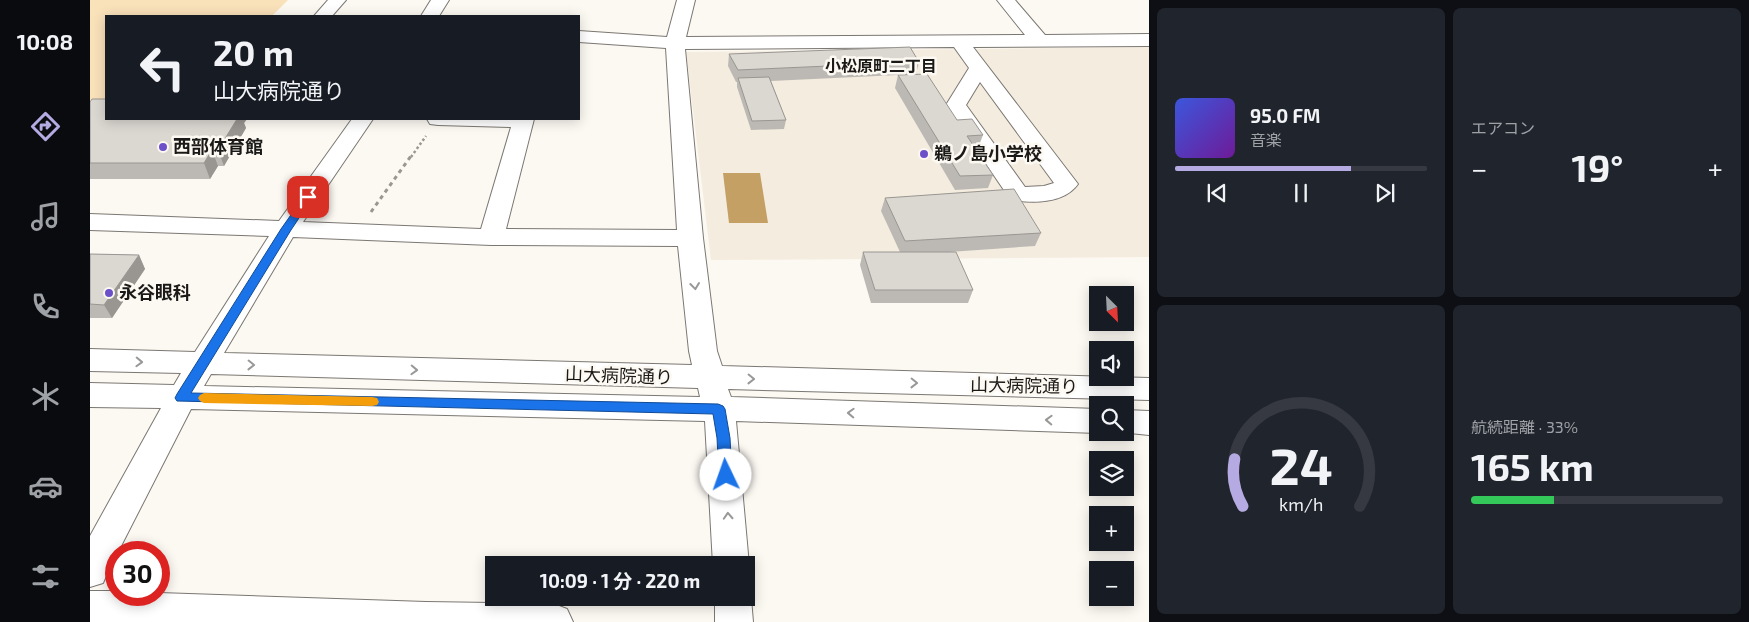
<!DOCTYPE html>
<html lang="ja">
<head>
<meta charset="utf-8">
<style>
  :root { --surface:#171b24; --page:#20242c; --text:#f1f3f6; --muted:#9ea1a6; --line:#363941; --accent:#b5aae2 }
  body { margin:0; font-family:"Exo 2","Noto Sans JP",sans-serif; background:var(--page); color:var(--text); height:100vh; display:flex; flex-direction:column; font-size:19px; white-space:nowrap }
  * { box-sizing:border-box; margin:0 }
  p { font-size:16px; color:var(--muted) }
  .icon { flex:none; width:28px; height:28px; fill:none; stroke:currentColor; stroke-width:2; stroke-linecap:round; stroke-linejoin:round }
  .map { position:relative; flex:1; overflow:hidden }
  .drawer { display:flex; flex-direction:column; gap:8px; padding:8px; background:#0d0f14; width:600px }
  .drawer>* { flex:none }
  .banner { position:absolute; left:15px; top:15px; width:475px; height:105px; border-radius:0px; box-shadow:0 2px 12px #0003; background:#171b24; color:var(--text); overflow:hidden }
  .needle { width:32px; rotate:156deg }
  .tools { position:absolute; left:999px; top:286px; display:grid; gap:10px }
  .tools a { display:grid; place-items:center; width:45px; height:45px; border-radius:0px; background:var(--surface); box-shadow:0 2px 12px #0003; font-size:25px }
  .speed { position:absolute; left:15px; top:541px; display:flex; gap:10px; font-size:25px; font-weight:700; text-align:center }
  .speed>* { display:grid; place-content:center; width:65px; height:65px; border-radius:50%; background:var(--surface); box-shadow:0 2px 12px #0003; line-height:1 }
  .speed .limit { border:8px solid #d22; background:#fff; color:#111 }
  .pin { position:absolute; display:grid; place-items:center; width:42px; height:42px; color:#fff; margin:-21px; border-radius:10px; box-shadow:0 2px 8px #0006 }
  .me { position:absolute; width:55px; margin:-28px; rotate:357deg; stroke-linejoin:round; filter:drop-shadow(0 0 4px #0008) }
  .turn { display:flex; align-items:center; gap:18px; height:105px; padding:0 25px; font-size:22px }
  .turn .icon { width:65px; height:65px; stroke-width:2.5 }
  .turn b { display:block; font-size:35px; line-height:42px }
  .big { font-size:38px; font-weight:700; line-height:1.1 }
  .drawer .tile { flex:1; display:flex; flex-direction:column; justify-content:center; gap:8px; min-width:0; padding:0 18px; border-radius:8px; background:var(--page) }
  .drawer .dial { align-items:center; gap:0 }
  .dial svg { height:130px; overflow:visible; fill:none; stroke:var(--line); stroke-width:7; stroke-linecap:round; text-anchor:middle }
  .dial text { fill:var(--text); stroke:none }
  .song { display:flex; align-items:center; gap:15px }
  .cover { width:60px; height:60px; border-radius:8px; background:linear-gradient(135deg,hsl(230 70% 55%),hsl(280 70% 35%)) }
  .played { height:5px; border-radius:2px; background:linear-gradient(90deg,var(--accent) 70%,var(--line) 70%) }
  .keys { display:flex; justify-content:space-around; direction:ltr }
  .heat { display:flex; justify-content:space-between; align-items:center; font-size:28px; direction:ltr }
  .charge { height:8px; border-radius:4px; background:linear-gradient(90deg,#34c759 33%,var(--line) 0) }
  .drawer .tiles { flex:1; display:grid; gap:8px; grid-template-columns:repeat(2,1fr) }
  .trip { position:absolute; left:395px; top:556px; width:270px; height:50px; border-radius:0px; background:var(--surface); box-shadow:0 2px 12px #0003; font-weight:700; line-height:50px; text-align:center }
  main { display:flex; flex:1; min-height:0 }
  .dock { display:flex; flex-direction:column; width:90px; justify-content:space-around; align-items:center; background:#090b0e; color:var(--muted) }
  .dock .icon { width:35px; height:35px }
  .dock .current { color:var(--accent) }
  .dock b { font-size:22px; color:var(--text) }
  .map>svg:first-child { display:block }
</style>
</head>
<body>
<main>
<nav class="dock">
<b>10:08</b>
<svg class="icon current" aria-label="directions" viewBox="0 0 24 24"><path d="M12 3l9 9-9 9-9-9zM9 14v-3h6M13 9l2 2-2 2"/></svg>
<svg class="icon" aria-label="music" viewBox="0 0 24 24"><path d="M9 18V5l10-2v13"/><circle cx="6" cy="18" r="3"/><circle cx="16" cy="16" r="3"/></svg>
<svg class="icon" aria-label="phone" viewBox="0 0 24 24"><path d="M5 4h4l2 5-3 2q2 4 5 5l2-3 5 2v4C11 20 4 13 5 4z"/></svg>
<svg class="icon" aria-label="climate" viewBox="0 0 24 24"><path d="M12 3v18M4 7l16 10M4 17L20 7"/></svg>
<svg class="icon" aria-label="car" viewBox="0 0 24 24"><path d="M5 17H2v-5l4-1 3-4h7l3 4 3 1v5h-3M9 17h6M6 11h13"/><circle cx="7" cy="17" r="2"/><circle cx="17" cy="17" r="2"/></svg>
<svg class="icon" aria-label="filters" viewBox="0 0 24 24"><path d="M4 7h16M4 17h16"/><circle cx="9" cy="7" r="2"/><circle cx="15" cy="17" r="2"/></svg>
</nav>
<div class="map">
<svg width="1059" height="622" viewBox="0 0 1059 622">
  <rect width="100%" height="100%" fill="#fcf8f2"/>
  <path fill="#f4ecdf" d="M1059 47V257L621 260 596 52Z"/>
  <path fill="#f9e1ba" d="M0 0H198L182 16H16V103L0 102Z"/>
  <path fill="#c4a065" d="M633 173H670L678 223H639Z"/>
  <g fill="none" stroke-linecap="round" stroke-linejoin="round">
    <g stroke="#7b7772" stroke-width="2">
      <g id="minor">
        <path d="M238 0H256L242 16H224Z"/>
        <path d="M341 0H359L349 16H331Z"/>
        <path d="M587 0H605L596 37 935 35 907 0H925L955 35 1059 34V46L883 47 988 184C974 204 941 204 920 199L856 105 879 68 864 47 595 49 613 238 627 351 632 366 1059 378V400L638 389 641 397 1008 409V432H1010L1008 433 646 421 659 565 656 571V565H623L615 421 101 409 28 552H26L13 583 0 587V536L71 408 0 407V383L84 385 91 373 0 371V349L105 352 179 236 0 230V214L189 221 262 119H283L213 222 391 229 421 127 348 125 340 124 337 119H444L416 229 587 230 576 48 489 42V31L577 37ZM890 82 964 183 954 186 935 187 876 105ZM203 237 401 245 588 246 599 351 602 365 134 353ZM121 374 608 388 610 397 114 386Z"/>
        <path d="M1035 410 1059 411V435L1030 432H1035Z"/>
        <path d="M656 586 661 598 663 622H625V598H656Z"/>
        <path d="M0 591H26V595H69V593L336 602 464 604 477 609 483 622H0Z"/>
      </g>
    </g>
    <path stroke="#999792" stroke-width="2.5" stroke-dasharray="2.5 2.5" stroke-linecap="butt" d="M321 157 336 136"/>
    <path stroke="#999792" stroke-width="3" stroke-dasharray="4 4" stroke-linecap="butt" d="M281 212 321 156"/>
    <use href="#minor" fill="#fff" fill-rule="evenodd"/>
  </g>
  <g fill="#bcb9b4">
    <path d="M639 54 829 62 826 74 867 120 893 135 888 148H886L903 175 898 188 865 190 805 88 808 75 681 81 696 120 694 129 661 130 647 87V82H646L638 66Z"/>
    <path d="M0 102 16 119H157L154 123 156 128 134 166H128L120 179H0Z"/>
    <path d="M795 198 951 233 945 246 859 252 883 290 878 303H781L770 265 773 252H810L791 211Z"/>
    <path d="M0 254 49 255 55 269 22 318H0Z"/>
  </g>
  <g fill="#999692">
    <path d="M147 119H157L154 123 156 128 134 166 128 150Z"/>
    <path d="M122 150 128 166 120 179 114 163Z"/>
    <path d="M49 255 55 269 22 318 14 305Z"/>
  </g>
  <g fill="#dbd7d1" stroke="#999692">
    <path d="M820 47 829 62 648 70 639 54Z"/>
    <path d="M837 74 867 120 882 119 893 135 877 136 903 175 870 176 808 75Z"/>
    <path d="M679 77 696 120 662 121 648 78Z"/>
    <path d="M2 99H16V119H147L128 150H122L114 163H0V102Z"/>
    <path d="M924 189 951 233 815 241 795 198Z"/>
    <path d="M773 252H866L883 290H785Z"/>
    <path d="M0 254 49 255 14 305 0 304Z"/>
  </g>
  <defs><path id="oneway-chevron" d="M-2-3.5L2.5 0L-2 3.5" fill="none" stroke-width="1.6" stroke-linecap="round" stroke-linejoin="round" transform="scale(1.25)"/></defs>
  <g stroke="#989897">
    <use href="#oneway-chevron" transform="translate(605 286) rotate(83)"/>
    <use href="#oneway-chevron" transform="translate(49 362) rotate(2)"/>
    <use href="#oneway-chevron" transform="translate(161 365) rotate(1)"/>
    <use href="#oneway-chevron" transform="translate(324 370) rotate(2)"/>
    <use href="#oneway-chevron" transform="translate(661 379) rotate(1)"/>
    <use href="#oneway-chevron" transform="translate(824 383) rotate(1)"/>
    <use href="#oneway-chevron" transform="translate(761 413) rotate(-178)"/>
    <use href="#oneway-chevron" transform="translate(959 420) rotate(-178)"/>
    <use href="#oneway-chevron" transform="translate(638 516) rotate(-93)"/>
  </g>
  <path fill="#1a73e8" stroke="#114b97" d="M218 194 223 197 201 230 101 393 628 404 633 406 635 409 640 438 642 475 640 479 636 480 631 479 629 475 627 438 623 414 87 401 85 398 87 394 191 229 215 195Z"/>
  <path fill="#f59e0b" d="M114 393 282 397 287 398 289 402 287 405 282 406 114 403 110 401 108 398 110 395Z"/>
  <g fill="#6c50c9" stroke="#fcf8f2" stroke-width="2">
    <circle cx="73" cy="147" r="5"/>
    <circle cx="834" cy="154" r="5"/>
    <circle cx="19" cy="293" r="5"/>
  </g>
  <g text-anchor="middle" stroke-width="5" stroke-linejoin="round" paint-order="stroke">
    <g font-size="16" font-weight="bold" fill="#1a1917" stroke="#fcf8f2">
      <text x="791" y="72">小松原町二丁目</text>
    </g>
    <g font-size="18" font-weight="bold" fill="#1a1917" stroke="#fcf8f2" text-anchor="start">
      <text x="83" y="153">西部体育館</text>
      <text x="844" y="160">鵜ノ島小学校</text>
      <text x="29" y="299">永谷眼科</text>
    </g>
    <g font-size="18" fill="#1a1917" stroke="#fcf8f2">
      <text transform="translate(529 376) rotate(2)" y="6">山大病院通り</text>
      <text transform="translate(934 386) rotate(1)" y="6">山大病院通り</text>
    </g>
  </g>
</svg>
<div class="tools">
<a><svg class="needle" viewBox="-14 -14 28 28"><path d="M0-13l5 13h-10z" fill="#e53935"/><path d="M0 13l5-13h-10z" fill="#9ea1a6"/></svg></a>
<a><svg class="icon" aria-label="sound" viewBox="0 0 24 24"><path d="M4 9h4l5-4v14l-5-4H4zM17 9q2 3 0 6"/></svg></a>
<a><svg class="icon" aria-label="search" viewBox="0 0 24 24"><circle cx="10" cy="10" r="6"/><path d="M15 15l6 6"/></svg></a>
<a><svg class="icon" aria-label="layers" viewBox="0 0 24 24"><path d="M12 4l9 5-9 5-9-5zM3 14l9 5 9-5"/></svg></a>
<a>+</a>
<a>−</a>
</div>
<div class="speed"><div class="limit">30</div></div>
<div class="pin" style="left:218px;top:197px;background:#d93025"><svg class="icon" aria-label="arrive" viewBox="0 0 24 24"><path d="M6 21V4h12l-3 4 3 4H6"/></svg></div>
<svg class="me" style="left:636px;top:475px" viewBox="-20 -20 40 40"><circle r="19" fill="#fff"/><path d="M0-13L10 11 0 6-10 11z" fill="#1a73e8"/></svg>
<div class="trip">10:09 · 1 分 · 220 m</div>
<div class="banner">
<div class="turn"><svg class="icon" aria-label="left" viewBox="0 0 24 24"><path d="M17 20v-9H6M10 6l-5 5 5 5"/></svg><div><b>20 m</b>山大病院通り</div></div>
</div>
</div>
<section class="drawer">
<div class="tiles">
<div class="tile">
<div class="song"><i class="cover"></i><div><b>95.0 FM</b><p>音楽</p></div></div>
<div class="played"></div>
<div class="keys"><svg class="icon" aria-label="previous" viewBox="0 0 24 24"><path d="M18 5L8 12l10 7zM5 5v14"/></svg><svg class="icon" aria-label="pause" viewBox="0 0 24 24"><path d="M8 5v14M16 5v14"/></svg><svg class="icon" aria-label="next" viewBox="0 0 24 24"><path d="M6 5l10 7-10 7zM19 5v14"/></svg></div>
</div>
<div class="tile"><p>エアコン</p>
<div class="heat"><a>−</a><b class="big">19°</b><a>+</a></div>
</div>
<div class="tile dial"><svg viewBox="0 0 100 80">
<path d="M14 69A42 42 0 1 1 86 69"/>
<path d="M14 69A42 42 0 0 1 9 40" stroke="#b5aae2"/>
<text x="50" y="56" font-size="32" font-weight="700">24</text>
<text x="50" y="72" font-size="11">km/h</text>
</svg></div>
<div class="tile"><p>航続距離 · 33%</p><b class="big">165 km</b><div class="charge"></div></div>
</div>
</section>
</main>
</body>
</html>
